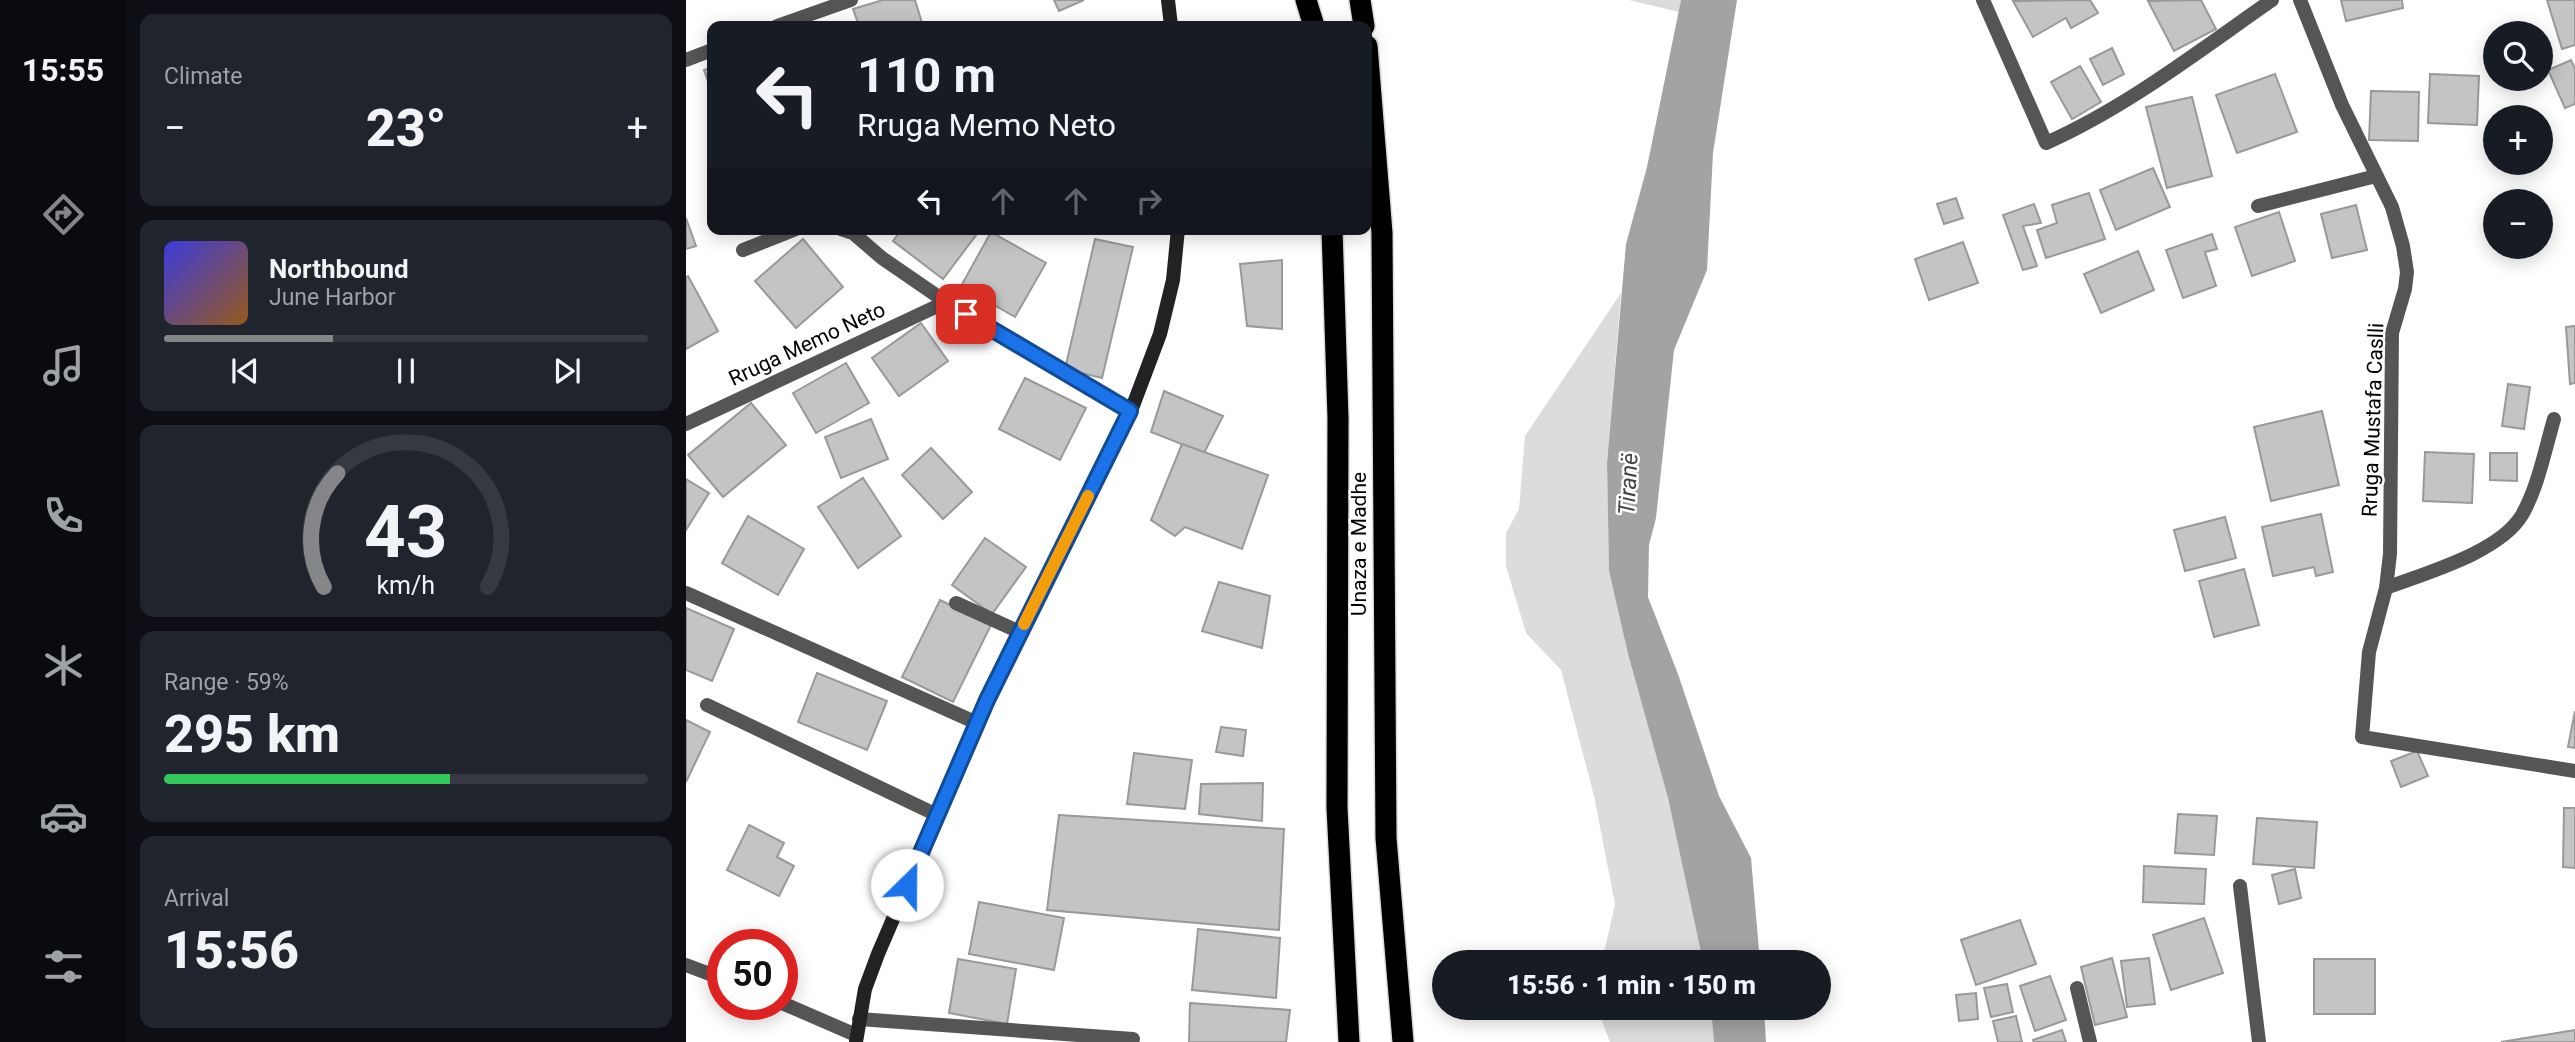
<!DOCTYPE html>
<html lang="en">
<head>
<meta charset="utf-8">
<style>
  :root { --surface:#171b24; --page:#20242c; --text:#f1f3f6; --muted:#9ea1a6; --line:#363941; --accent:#858687 }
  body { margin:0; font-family:Roboto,sans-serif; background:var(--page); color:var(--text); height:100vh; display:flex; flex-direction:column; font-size:26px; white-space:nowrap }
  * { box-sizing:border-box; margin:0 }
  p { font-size:23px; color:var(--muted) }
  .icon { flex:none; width:38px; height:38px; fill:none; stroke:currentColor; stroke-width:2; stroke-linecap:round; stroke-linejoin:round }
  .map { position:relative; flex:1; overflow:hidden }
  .panel { display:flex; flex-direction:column; gap:14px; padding:14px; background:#0d0f14; width:560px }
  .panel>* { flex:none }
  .top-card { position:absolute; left:21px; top:21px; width:665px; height:214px; border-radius:14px; box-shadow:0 4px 18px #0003; background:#171b24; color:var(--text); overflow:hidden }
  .controls { position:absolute; left:1797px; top:21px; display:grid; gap:14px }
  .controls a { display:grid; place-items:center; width:70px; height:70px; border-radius:50%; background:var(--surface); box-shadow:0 4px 18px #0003; font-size:35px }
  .speed { position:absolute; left:21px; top:929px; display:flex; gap:14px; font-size:35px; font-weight:700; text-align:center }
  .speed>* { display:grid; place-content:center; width:91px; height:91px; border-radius:50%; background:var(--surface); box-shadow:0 4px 18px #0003; line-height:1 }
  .speed .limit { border:10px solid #d22; background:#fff; color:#111 }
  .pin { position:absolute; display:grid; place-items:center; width:60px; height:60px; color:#fff; margin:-30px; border-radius:14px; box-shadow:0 4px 10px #0006 }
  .me { position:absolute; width:77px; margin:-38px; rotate:23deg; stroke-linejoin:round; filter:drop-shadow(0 0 5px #0008) }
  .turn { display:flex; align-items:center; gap:24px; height:147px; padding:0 35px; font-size:32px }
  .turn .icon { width:91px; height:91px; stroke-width:2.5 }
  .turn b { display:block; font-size:49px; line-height:60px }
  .lanes { display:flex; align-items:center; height:66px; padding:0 35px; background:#0003; justify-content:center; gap:35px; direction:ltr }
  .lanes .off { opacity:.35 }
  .big { font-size:52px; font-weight:800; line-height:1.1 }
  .panel .card { flex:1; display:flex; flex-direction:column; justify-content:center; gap:10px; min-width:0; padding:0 24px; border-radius:14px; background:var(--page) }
  .panel .dial { align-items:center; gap:0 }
  .dial svg { height:182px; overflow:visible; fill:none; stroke:var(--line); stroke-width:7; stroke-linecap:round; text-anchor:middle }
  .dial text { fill:var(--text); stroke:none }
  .song { display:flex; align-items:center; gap:21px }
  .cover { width:84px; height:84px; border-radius:10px; background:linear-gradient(135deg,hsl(240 70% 55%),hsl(30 70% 35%)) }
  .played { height:7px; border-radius:4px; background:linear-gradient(90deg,var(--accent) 35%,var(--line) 35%) }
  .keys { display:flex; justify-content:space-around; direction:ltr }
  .heat { display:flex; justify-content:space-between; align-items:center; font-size:38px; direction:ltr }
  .charge { height:10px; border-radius:5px; background:linear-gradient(90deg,#34c759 59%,var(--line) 0) }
  .trip { position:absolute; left:746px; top:950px; width:399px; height:70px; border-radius:35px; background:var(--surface); box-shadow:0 4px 18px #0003; font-weight:800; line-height:70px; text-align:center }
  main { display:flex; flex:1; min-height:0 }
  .menu { display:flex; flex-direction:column; width:126px; justify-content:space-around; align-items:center; background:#090b0e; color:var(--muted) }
  .menu .icon { width:49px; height:49px }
  .menu .current { color:var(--accent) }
  .menu b { font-size:32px; color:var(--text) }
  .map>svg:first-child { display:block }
</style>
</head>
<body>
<main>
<nav class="menu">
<b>15:55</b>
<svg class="icon current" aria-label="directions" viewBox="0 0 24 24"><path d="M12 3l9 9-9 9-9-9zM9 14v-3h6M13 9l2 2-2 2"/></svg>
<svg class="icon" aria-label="music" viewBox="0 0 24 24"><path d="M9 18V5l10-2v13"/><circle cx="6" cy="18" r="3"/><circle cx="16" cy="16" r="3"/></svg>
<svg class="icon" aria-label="phone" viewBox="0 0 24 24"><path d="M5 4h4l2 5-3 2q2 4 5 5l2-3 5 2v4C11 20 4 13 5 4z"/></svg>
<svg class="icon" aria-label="climate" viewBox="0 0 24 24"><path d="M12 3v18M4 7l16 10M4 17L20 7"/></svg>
<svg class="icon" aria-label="car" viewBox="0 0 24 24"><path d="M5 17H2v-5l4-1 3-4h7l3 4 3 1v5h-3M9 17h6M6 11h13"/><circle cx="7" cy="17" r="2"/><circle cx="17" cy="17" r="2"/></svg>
<svg class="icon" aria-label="filters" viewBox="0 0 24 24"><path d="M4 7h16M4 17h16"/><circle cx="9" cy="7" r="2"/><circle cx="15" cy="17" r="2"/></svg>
</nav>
<section class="panel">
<div class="card"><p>Climate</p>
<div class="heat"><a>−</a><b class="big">23°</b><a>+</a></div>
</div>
<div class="card">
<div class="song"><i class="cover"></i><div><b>Northbound</b><p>June Harbor</p></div></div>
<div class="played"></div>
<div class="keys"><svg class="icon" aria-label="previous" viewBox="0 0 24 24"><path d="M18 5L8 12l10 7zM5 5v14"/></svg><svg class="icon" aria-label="pause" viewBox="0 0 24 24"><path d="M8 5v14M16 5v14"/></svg><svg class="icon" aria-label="next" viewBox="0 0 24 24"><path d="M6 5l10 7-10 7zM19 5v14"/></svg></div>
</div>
<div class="card dial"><svg viewBox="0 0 100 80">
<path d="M14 69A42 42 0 1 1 86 69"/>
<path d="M14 69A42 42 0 0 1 20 19" stroke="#858687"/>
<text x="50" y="56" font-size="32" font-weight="700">43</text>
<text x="50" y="72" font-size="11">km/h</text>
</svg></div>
<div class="card"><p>Range · 59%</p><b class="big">295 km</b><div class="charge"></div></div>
<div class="card"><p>Arrival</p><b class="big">15:56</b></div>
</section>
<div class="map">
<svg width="1889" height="1042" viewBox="0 0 1889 1042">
  <rect width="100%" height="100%" fill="#fff"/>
  <g fill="#dcdcdc">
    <path d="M943 0H995L993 12Z"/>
    <path d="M935 293 921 463 923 571 942 654 982 798 1017 962H916L929 904 908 796 875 670 840 633 820 566V533L833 509 839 436Z"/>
    <path d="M911 1008H1025L1028 1042H924Z"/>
  </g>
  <g fill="#a3a3a3">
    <path d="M995 0H1051L1027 153 1021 270 988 350 970 518 963 545 962 597 992 674 1033 796 1065 858 1074 962H1017L982 798 942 654 923 571 921 463 940 244 961 167Z"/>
    <path d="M1025 1008H1078L1080 1042H1028Z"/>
  </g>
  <g fill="#c4c4c4" stroke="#999" stroke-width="2">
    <path d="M197 0H229L237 26H173L167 9Z"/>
    <path d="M368 0H398L373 11Z"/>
    <path d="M1404 0 1412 13 1385 28 1380 18 1347 37 1327 1Z"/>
    <path d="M1515 0 1530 29 1488 51 1462 1Z"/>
    <path d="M1655 0H1716L1717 8 1660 21Z"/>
    <path d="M1861 0H1889V45L1876 49Z"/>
    <path d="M1426 48 1438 74 1417 85 1404 59Z"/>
    <path d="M1885 60 1889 69V104L1879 108 1862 70Z"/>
    <path d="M1394 66 1415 102 1386 119 1365 82Z"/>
    <path d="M26 67V93L18 70Z"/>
    <path d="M1589 74 1611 132 1551 153 1530 95Z"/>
    <path d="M1744 74 1793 76 1791 125 1742 123Z"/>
    <path d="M1685 91 1733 92 1732 141 1683 140Z"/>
    <path d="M1506 97 1526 176 1481 188 1460 107Z"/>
    <path d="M1467 168 1484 207 1430 230 1414 190Z"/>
    <path d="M1403 193 1419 239 1360 258 1351 230 1371 223 1366 205Z"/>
    <path d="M1270 198 1277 218 1258 224 1251 204Z"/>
    <path d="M1348 204 1355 223 1337 226 1351 266 1337 270 1317 215Z"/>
    <path d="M1670 205 1681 250 1646 258 1635 214Z"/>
    <path d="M1593 212 1609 261 1566 276 1549 227Z"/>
    <path d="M0 218 10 246 0 249Z"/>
    <path d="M216 229H293L294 230 257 279 207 241Z"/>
    <path d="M305 232 360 263 329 317 275 286Z"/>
    <path d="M1526 234 1531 249 1519 252 1530 286 1497 298 1480 250Z"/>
    <path d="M117 239 157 287 110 328 69 281Z"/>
    <path d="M409 239 447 247 416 378 379 369Z"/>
    <path d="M1277 242 1292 283 1243 300 1229 259Z"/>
    <path d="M1452 251 1468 290 1415 313 1398 274Z"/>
    <path d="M596 260V329L561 326 554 264Z"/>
    <path d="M2 276 32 331 0 349V277Z"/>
    <path d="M235 323 262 361 213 396 186 358Z"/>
    <path d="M1889 326V383L1884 384 1880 327Z"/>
    <path d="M160 363 183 403 130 433 107 393Z"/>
    <path d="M339 378 400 408 374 460 313 429Z"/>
    <path d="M1822 384 1844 387 1838 429 1816 426Z"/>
    <path d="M478 391 537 416 518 453 465 432Z"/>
    <path d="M65 403 100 445 37 497 2 455Z"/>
    <path d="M1636 411 1653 485 1585 501 1568 427Z"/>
    <path d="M185 419 202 459 155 478 139 437Z"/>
    <path d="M496 444 582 475 556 549 499 527 489 536 465 520Z"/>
    <path d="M245 448 286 492 257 519 216 475Z"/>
    <path d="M1739 452 1788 454 1786 503 1737 501Z"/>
    <path d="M1804 453H1831V481L1804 480Z"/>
    <path d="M177 478 215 536 172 568 132 507Z"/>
    <path d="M0 479 23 493 0 530Z"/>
    <path d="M1635 514 1647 572 1630 576 1628 567 1587 576 1576 527Z"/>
    <path d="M62 516 118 549 92 595 36 563Z"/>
    <path d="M1539 517 1550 558 1499 571 1488 530Z"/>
    <path d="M299 538 340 567 306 614 266 585Z"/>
    <path d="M1558 569 1573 625 1528 637 1513 581Z"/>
    <path d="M533 582 584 596 576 648 516 631Z"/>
    <path d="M254 600 305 625 267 702 216 677Z"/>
    <path d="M0 608 48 629 26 681 0 670Z"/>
    <path d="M131 673 201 701 181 750 112 722Z"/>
    <path d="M1889 711V748L1882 747Z"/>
    <path d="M0 720 24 732 0 782Z"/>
    <path d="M535 727 560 730 557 756 530 752Z"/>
    <path d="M1731 751 1742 776 1715 787 1705 761Z"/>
    <path d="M448 753 506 760 499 809 441 804Z"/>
    <path d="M577 783 576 821 513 814 515 784Z"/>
    <path d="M1878 808H1889V868L1877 867Z"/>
    <path d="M1492 814 1531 816 1528 855 1489 853Z"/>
    <path d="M373 815 598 829 593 930 361 910Z"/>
    <path d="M1571 818 1631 822 1628 868 1567 864Z"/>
    <path d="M63 825 98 843 91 857 108 866 93 896 41 870Z"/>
    <path d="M1458 866 1520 869 1518 904 1457 902Z"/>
    <path d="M1609 869 1615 898 1593 904 1586 875Z"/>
    <path d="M293 902 378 918 368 970 283 954Z"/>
    <path d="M1518 918 1537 973 1485 990 1467 935Z"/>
    <path d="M1334 920 1350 964 1290 985 1275 940Z"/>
    <path d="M512 929 594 938 590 998 506 990Z"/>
    <path d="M1426 958 1441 1017 1409 1025 1395 967Z"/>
    <path d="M1463 958 1469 1004 1441 1007 1435 961Z"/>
    <path d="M272 959 330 969 321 1024 263 1013Z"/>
    <rect x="1628" y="959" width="61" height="55"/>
    <path d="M1364 976 1380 1020 1349 1031 1334 986Z"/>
    <path d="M1321 984 1327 1012 1305 1017 1298 988Z"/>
    <path d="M1290 993 1292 1019 1273 1021 1270 995Z"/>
    <path d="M504 1003 604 1010 600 1042H503Z"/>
    <path d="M1330 1016 1336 1042H1312L1307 1021Z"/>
    <path d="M1376 1030 1380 1042H1348L1347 1040Z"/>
    <path d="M1889 1030V1042H1815Z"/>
  </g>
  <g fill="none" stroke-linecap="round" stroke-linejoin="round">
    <g stroke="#dbdbdb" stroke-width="24">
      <g id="highway">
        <path d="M620 0 628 26"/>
        <path d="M674 0 678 26"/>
        <path d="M681 46 696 233 700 838 717 1042"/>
        <path d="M646 229 652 418 651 808 663 1042"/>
      </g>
    </g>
    <g stroke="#555" stroke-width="14">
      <path d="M91 26 165 0"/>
      <path d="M0 60 26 50"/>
      <path d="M1572 206 1690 176"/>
      <path d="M1868 419C1859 450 1852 487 1836 515 1813 553 1739 573 1700 588L1683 652 1676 737 1889 771"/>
      <path d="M270 603 334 632"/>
      <path d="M1554 886 1573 1042"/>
      <path d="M1391 988 1404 1042"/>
      <path d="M173 1019 447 1039"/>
    </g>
    <g stroke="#555" stroke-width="14">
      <path d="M1297 0 1360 143C1441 107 1514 50 1586 0"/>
      <path d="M1614 0 1656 105 1706 207 1717 246 1721 272 1719 289 1706 333 1704 554 1700 588"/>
      <path d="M155 229 167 233 196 258 260 302 445 411"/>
      <path d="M57 250 110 229"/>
      <path d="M0 424 260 302"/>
      <path d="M0 593 291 723"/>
      <path d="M21 705 251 815"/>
      <path d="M0 965 37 979"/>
      <path d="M96 1003 170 1035"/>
    </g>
    <g stroke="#222" stroke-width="14">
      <path d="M482 0 485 26"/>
      <path d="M170 1042 179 989 192 954 291 723 445 411 474 334 487 280 492 229"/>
    </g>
    <use href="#highway" stroke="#000" stroke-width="21"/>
  </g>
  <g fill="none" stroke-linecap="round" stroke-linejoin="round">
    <g stroke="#114b97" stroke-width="18">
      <path id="route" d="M221 885 301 700 444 411 280 314"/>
    </g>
    <use href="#route" stroke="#1a73e8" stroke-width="12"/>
    <path stroke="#f59e0b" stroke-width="12" d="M338 624 402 496"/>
  </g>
  <g text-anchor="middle" stroke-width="5" stroke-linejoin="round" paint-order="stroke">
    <g font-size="21" fill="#000" stroke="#fff">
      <text transform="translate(121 344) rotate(-25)" y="7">Rruga Memo Neto</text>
      <text transform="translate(1687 420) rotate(-88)" y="7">Rruga Mustafa Caslli</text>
      <text transform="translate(673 544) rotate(-90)" y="7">Unaza e Madhe</text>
    </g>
    <g font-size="23" font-style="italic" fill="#444" stroke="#fff">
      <text transform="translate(942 484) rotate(-87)" y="8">Tiranë</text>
    </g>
  </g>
</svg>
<div class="controls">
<a><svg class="icon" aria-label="search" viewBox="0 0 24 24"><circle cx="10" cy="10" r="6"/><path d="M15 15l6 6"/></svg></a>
<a>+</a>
<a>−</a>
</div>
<div class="speed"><div class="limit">50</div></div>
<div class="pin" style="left:280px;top:314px;background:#d93025"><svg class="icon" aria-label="arrive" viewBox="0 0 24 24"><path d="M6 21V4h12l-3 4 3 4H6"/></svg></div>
<svg class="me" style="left:221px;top:885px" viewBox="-20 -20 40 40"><circle r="19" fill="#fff"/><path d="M0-13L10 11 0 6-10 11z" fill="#1a73e8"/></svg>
<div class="trip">15:56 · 1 min · 150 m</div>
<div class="top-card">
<div class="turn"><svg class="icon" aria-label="left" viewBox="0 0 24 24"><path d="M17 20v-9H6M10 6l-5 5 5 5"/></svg><div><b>110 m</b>Rruga Memo Neto</div></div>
<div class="lanes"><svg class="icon" aria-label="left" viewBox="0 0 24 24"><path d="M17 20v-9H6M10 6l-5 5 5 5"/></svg><svg class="icon off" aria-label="ahead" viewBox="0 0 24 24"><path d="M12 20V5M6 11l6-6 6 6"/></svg><svg class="icon off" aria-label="ahead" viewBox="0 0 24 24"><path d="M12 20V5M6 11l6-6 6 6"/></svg><svg class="icon off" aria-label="right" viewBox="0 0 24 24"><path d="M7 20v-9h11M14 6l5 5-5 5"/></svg></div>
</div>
</div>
</main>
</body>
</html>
